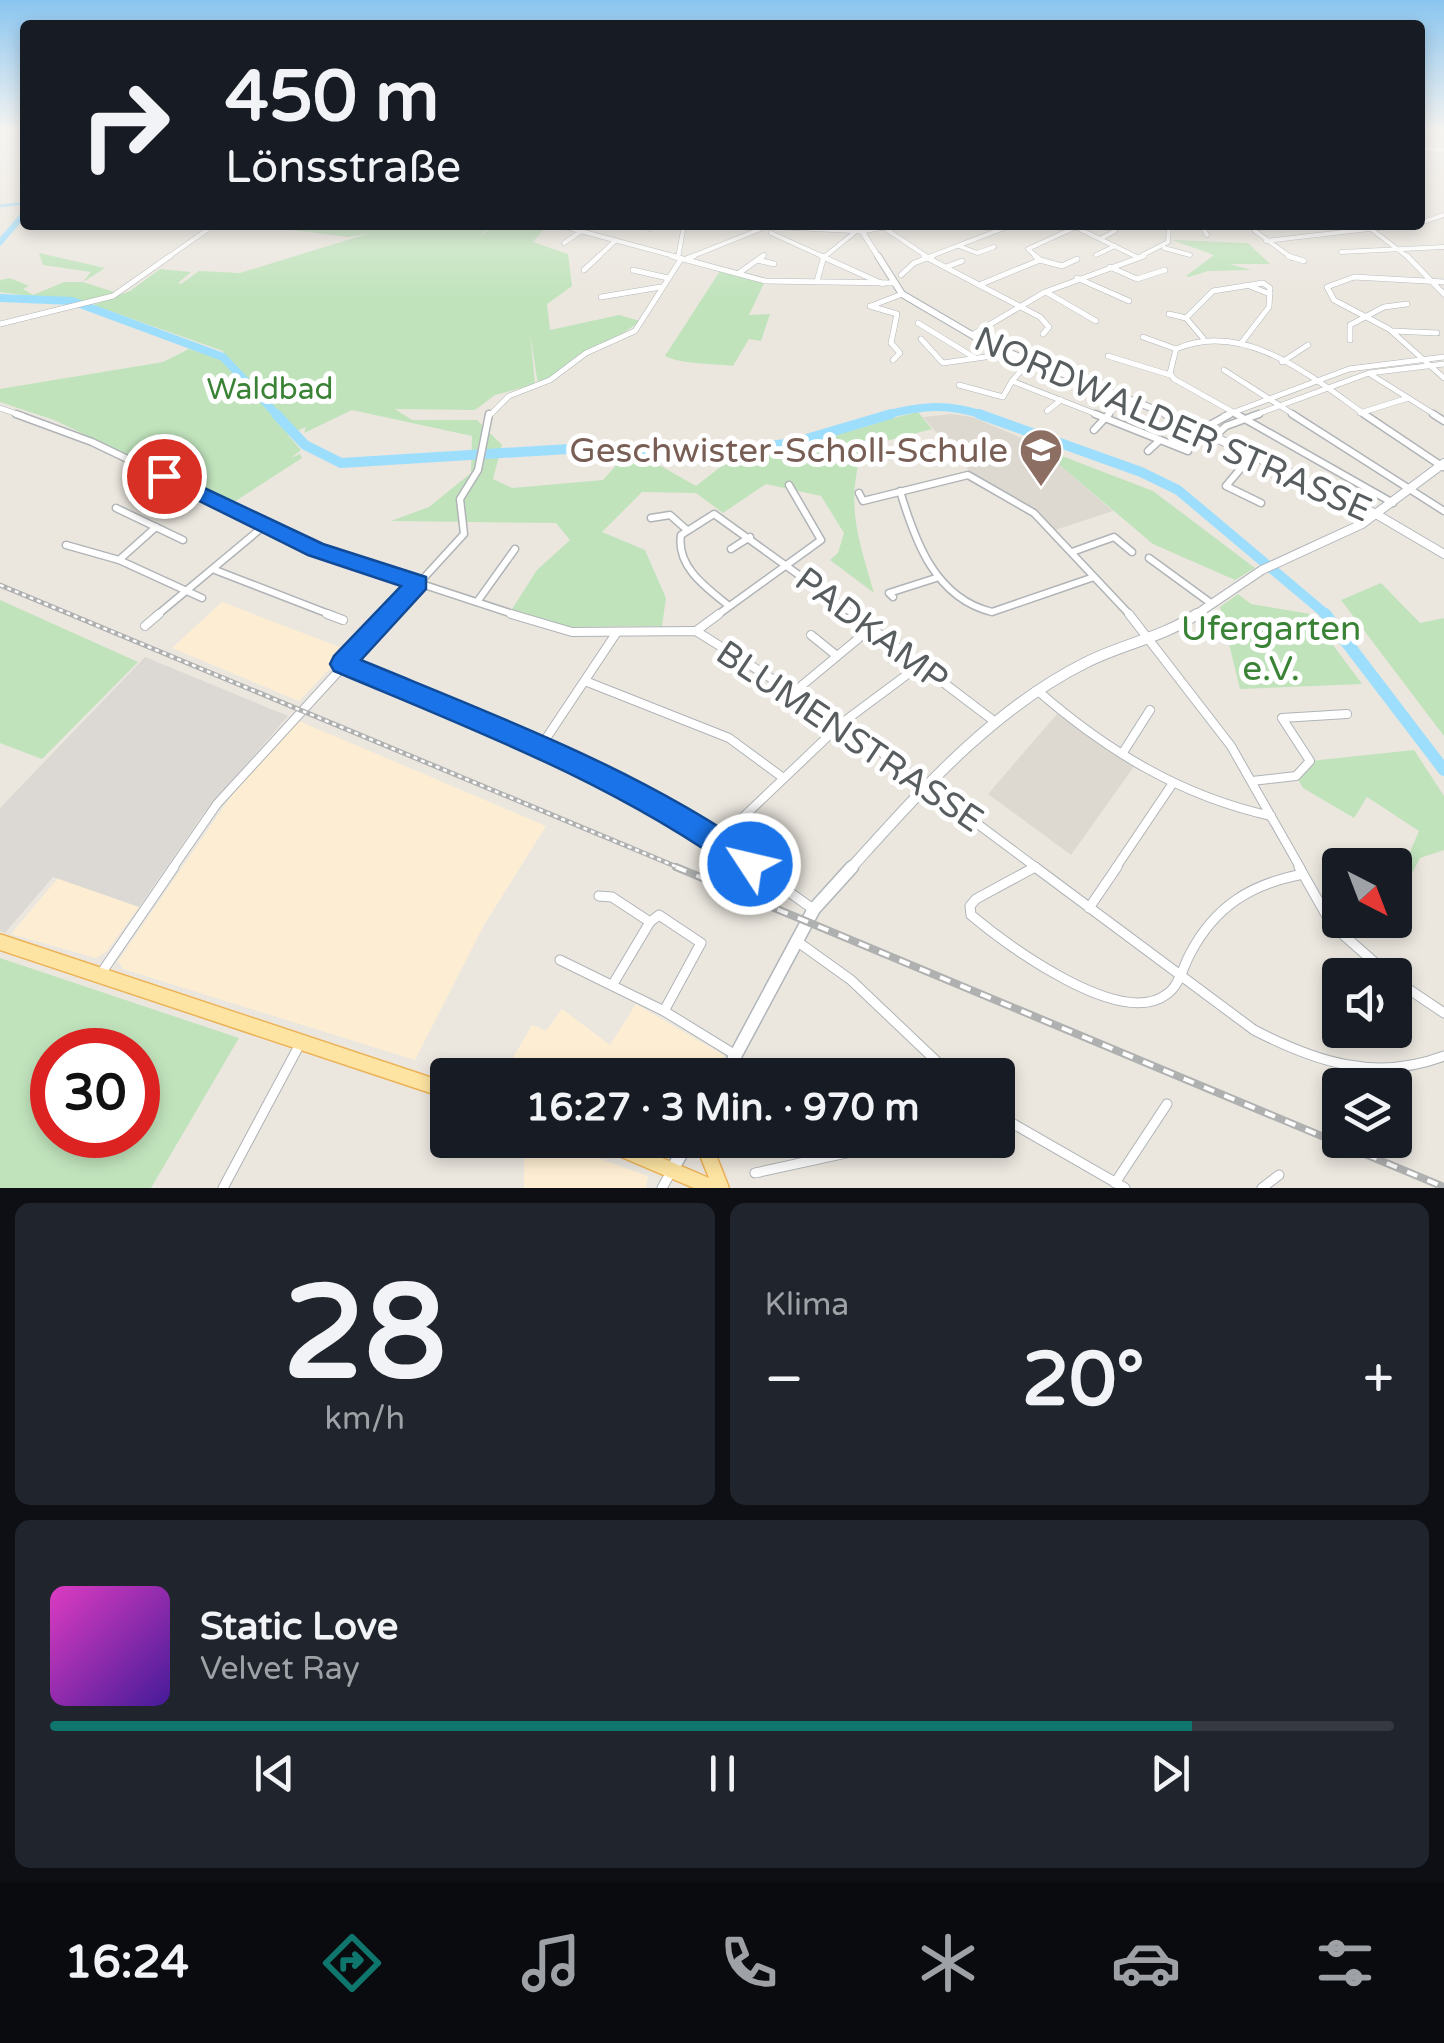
<!DOCTYPE html>
<html lang="de">
<head>
<meta charset="utf-8">
<style>
  :root { --surface:#171b24; --page:#20242c; --text:#f1f3f6; --muted:#9ea1a6; --line:#363941; --accent:#0f766e }
  body { margin:0; font-family:"Varela Round",sans-serif; background:var(--page); color:var(--text); height:100vh; display:flex; flex-direction:column; font-size:38px; white-space:nowrap }
  * { box-sizing:border-box; margin:0 }
  p { font-size:32px; color:var(--muted) }
  .icon { flex:none; width:55px; height:55px; fill:none; stroke:currentColor; stroke-width:2; stroke-linecap:round; stroke-linejoin:round }
  .map { position:relative; height:1188px; overflow:hidden }
  .details { display:flex; flex-direction:column; gap:15px; padding:15px; background:#0d0f14; flex:1 }
  .details>* { flex:none }
  .guide { position:absolute; left:20px; top:20px; width:1405px; height:210px; border-radius:10px; box-shadow:0 5px 15px #0003; background:#171b24; color:var(--text); overflow:hidden }
  .needle { width:65px; rotate:138deg }
  .fabs { position:absolute; left:1322px; top:848px; display:grid; gap:20px }
  .fabs a { display:grid; place-items:center; width:90px; height:90px; border-radius:10px; background:var(--surface); box-shadow:0 5px 15px #0003; font-size:50px }
  .speed { position:absolute; left:30px; top:1028px; display:flex; gap:20px; font-size:50px; font-weight:700; text-align:center }
  .speed>* { display:grid; place-content:center; width:130px; height:130px; border-radius:50%; background:var(--surface); box-shadow:0 5px 15px #0003; line-height:1 }
  .speed .limit { border:15px solid #d22; background:#fff; color:#111 }
  .pin { position:absolute; display:grid; place-items:center; width:85px; height:85px; color:#fff; margin:-42px; border:5px solid #fff; border-radius:50%; box-shadow:0 2px 10px #0007 }
  .me { position:absolute; width:110px; margin:-55px; rotate:305deg; stroke-linejoin:round; filter:drop-shadow(0 0 8px #0008) }
  .turn { display:flex; align-items:center; gap:35px; height:210px; padding:0 40px; font-size:45px }
  .turn .icon { width:130px; height:130px; stroke-width:2.5 }
  .turn b { display:block; font-size:70px; line-height:85px }
  .big { font-size:75px; font-weight:700; line-height:1.1 }
  .details .widget { flex:1; display:flex; flex-direction:column; justify-content:center; gap:15px; min-width:0; padding:0 35px; border-radius:15px; background:var(--page) }
  .details .dial { align-items:center; gap:0 }
  .dial b { font-size:130px; line-height:1 }
  .song { display:flex; align-items:center; gap:30px }
  .cover { width:120px; height:120px; border-radius:15px; background:linear-gradient(135deg,hsl(310 70% 55%),hsl(260 70% 35%)) }
  .played { height:10px; border-radius:5px; background:linear-gradient(90deg,var(--accent) 85%,var(--line) 85%) }
  .keys { display:flex; justify-content:space-around; direction:ltr }
  .heat { display:flex; justify-content:space-between; align-items:center; font-size:55px; direction:ltr }
  .details .tiles { flex:1; display:grid; gap:15px; grid-template-columns:1fr 1fr }
  .widget:last-child { grid-column:span 2 }
  .trip { position:absolute; left:430px; top:1058px; width:585px; height:100px; border-radius:10px; background:var(--surface); box-shadow:0 5px 15px #0003; font-weight:700; line-height:100px; text-align:center }
  .menu { display:flex; height:160px; justify-content:space-around; align-items:center; background:#090b0e; color:var(--muted) }
  .menu .icon { width:70px; height:70px }
  .menu .active { color:var(--accent) }
  .menu b { font-size:45px; color:var(--text) }
  .map>svg:first-child { display:block }
</style>
</head>
<body>
<div class="map">
<svg width="1444" height="1188" viewBox="0 0 1444 1188">
  <rect width="100%" height="100%" fill="#ebe7df"/>
  <g fill="#fdeed3">
    <path d="M222 602 347 650 299 701 172 648Z"/>
    <path d="M299 721 546 826 484 925 415 1060 123 969 118 961 238 786Z"/>
    <path d="M58 878 139 907 107 951 96 958 11 934Z"/>
    <path d="M636 1004 725 1056 714 1075H503L532 1025 546 1031 562 1009 610 1045Z"/>
    <path d="M524 1140H547L648 1176 646 1188H524Z"/>
  </g>
  <path fill="#dcd9d4" d="M145 657 288 716 201 817 139 907 53 877 5 933 0 931V808Z"/>
  <g fill="#ddd9d0">
    <path d="M951 414 972 417 1057 453 1056 462 1113 511 1052 531 1034 513 968 475V469L923 417Z"/>
    <path d="M1057 714 1135 765 1071 855 988 794Z"/>
  </g>
  <g fill="#c0e3bc" fill-rule="evenodd">
    <path d="M253 225H491L478 238 494 225H547L533 242 568 254 572 286 547 304 550 330 619 315 640 321C636 326 550 380 538 385L530 333 535 384 495 395 475 410 395 409 412 420H477L502 445 493 479 512 488 603 480 631 449 696 486 732 458 918 412 932 429 863 447C845 505 858 537 874 593L830 560 838 553 844 533 821 496 766 484 723 513 696 493 642 492 602 532 645 550 666 598 662 626 569 627 512 609 537 570 570 540 556 523 391 521 429 507 471 473 472 436 352 410 304 433 306 427 288 435 301 450 291 458 300 454 302 458 231 504 54 420 0 402V389L163 362 189 349 226 360 223 351 93 305 130 291 160 269 191 272 178 283 181 284 199 271 240 273 370 233 349 237Z"/>
    <path d="M1172 240 1248 243 1270 264H1230L1251 270 1208 271 1189 277 1186 276 1214 255Z"/>
    <path d="M39 253 105 268 83 282 117 293 87 303 0 292V280L10 278 29 286 23 289 33 295 64 282H83L91 272 43 265Z"/>
    <path d="M720 271 764 283 749 315 770 314 761 341 749 339 733 366C712 363 684 365 665 356Z"/>
    <path d="M1062 456 1153 491 1255 568 1235 580 1153 544 1056 462Z"/>
    <path d="M1381 583 1420 623 1444 618V736L1341 600Z"/>
    <path d="M1238 594 1251 604 1310 614 1362 684 1240 689 1220 607Z"/>
    <path d="M0 600 138 662 42 759 0 743Z"/>
    <path d="M1414 750 1444 796V850L1420 858 1411 875 1404 866 1419 831 1367 797 1354 818 1303 788 1296 776 1310 761Z"/>
    <path d="M0 958 239 1038 151 1188H0ZM52 1050H138V1135H52Z"/>
  </g>
  <g fill="none" stroke-linecap="round" stroke-linejoin="round">
    <path stroke="#9edefd" stroke-width="2.5" d="M0 206 25 203"/>
    <path stroke="#9edefd" stroke-width="6" d="M0 242 25 213"/>
    <g stroke="#9edefd" stroke-width="8">
      <path d="M0 298 72 301 223 357 278 416"/>
      <path d="M882 416C921 405 948 403 986 416"/>
    </g>
    <g stroke="#9edefd" stroke-width="10">
      <path d="M276 414 305 445 341 463 601 447 669 459 793 443 891 414"/>
      <path d="M979 414 1141 472 1178 490 1328 616"/>
    </g>
    <path stroke="#9edefd" stroke-width="12" d="M1325 614 1444 770"/>
    <g stroke="#b0b4b7" stroke-width="5">
      <g id="street-far4">
        <path d="M1420 223 1444 215"/>
        <path d="M558 225 681 258"/>
        <path d="M1071 225 1137 257"/>
        <path d="M1201 225 1207 235"/>
        <path d="M883 227 929 258"/>
        <path d="M650 229 653 225"/>
        <path d="M1371 229 1409 258"/>
        <path d="M1255 231 1292 258"/>
        <path d="M771 233 826 258"/>
        <path d="M1102 238 1115 231"/>
        <path d="M1266 241 1403 225"/>
        <path d="M564 243 580 232"/>
        <path d="M959 246 977 253 994 247"/>
        <path d="M1164 248 1190 255"/>
        <path d="M1341 252 1444 247"/>
        <path d="M1096 255 1115 246"/>
        <path d="M167 258 214 225"/>
        <path d="M597 258 615 241"/>
        <path d="M678 258 684 225"/>
        <path d="M688 258 763 228"/>
        <path d="M760 258 764 255"/>
        <path d="M823 258 854 233"/>
        <path d="M926 258 1012 225"/>
        <path d="M1038 258 1028 249 1076 227"/>
        <path d="M1137 258 1168 242 1169 225"/>
      </g>
    </g>
    <g stroke="#b0b4b7" stroke-width="6">
      <g id="street-far3">
        <path d="M672 256 765 281 894 283"/>
        <path d="M821 256 883 284"/>
        <path d="M924 256 1040 317 1049 327 1043 334"/>
        <path d="M1288 256 1304 261"/>
        <path d="M1407 256 1444 294"/>
        <path d="M686 259 694 256"/>
        <path d="M757 260 774 264"/>
        <path d="M1040 260 1062 266 1077 259"/>
        <path d="M946 267 962 261"/>
        <path d="M1110 267 1137 279 1165 270"/>
        <path d="M584 270 599 256"/>
        <path d="M633 270 668 278"/>
        <path d="M739 273 763 256"/>
        <path d="M901 275 914 263 933 256"/>
        <path d="M1077 278 1129 301"/>
        <path d="M817 281 824 256"/>
        <path d="M1444 282 1354 277 1327 287 1334 300 1389 329 1444 378"/>
        <path d="M979 285 1040 260 1035 256"/>
        <path d="M1247 285 1270 294"/>
        <path d="M1046 292 1096 321"/>
        <path d="M601 297 661 287"/>
        <path d="M870 306 897 314 891 343 900 353 893 360"/>
        <path d="M871 306 902 294"/>
        <path d="M1169 314 1186 318"/>
        <path d="M918 323 975 358"/>
        <path d="M0 324 113 296 170 256"/>
        <path d="M1393 331 1437 333"/>
        <path d="M972 335 1045 292 1144 256"/>
        <path d="M1143 337 1176 349"/>
        <path d="M1203 338 1186 318 1213 291 1263 283 1270 288 1269 307 1242 342"/>
        <path d="M921 339 943 363 1006 354"/>
        <path d="M1350 340V325L1384 307 1407 304"/>
        <path d="M1108 356 1170 375"/>
        <path d="M1282 362 1308 345"/>
        <path d="M1028 363 1012 381 1101 416"/>
        <path d="M1224 370 1296 416"/>
        <path d="M1370 374 1437 416"/>
        <path d="M959 385 1003 397 1012 381"/>
        <path d="M0 408 23 416"/>
        <path d="M1047 411 1061 400"/>
        <path d="M1360 413 1408 398"/>
        <path d="M489 416 509 396 550 380 586 353 635 331 681 259"/>
        <path d="M1107 416 1124 398"/>
        <path d="M1224 416 1349 369 1444 357"/>
        <path d="M1240 416 1174 379 1170 373 1176 349C1245 319 1313 378 1367 416"/>
        <path d="M1252 416 1369 373 1444 364"/>
      </g>
    </g>
    <g stroke="#b0b4b7" stroke-width="9">
      <g id="street-far2">
        <path d="M16 414 92 442 315 549 519 616"/>
        <path d="M1095 414 1188 451"/>
        <path d="M1236 414 1393 503"/>
        <path d="M1292 414 1444 511"/>
        <path d="M1364 414 1443 467"/>
        <path d="M1433 414 1444 421"/>
        <path d="M1094 430 1109 414"/>
        <path d="M1201 430 1230 414"/>
        <path d="M1214 437 1226 426 1259 414"/>
        <path d="M1148 451 1160 440"/>
        <path d="M1252 455 1226 486 1261 503"/>
        <path d="M900 491C915 541 935 598 992 612L1094 577"/>
        <path d="M859 493 863 501 968 475 1034 513 1131 616"/>
        <path d="M116 508 183 540"/>
        <path d="M651 518 670 515 687 530"/>
        <path d="M66 545 119 560 202 598"/>
        <path d="M731 549 750 537"/>
        <path d="M1072 552 1114 537 1132 552"/>
        <path d="M1149 558 1212 604"/>
        <path d="M119 560 156 527"/>
        <path d="M215 570 334 616"/>
        <path d="M893 597 889 593 936 578"/>
        <path d="M477 602 515 549"/>
        <path d="M729 606C707 588 676 567 681 535L714 514 856 616"/>
        <path d="M156 616 265 525"/>
        <path d="M389 616 464 534 460 499 478 470 489 414"/>
        <path d="M716 616 821 540 789 485"/>
      </g>
    </g>
    <g stroke="#b0b4b7" stroke-width="10">
      <g id="street-far1">
        <path d="M327 614 343 620"/>
        <path d="M511 614 572 632 696 631 842 723 1038 869"/>
        <path d="M853 614 994 721"/>
        <path d="M1129 614 1231 746 1301 869"/>
        <path d="M145 626 159 614"/>
        <path d="M696 631 719 614"/>
        <path d="M811 635 837 656"/>
        <path d="M343 664C489 725 627 777 757 869"/>
        <path d="M585 681 729 738 782 777"/>
        <path d="M1038 691C1107 751 1181 796 1271 816"/>
        <path d="M794 692 871 628"/>
        <path d="M541 746 617 632"/>
        <path d="M1122 754 1150 710"/>
        <path d="M1252 781 1296 776 1310 761 1282 718 1347 714"/>
        <path d="M718 841 842 723 920 665"/>
        <path d="M172 869 217 804 391 614"/>
        <path d="M1031 869 1035 867"/>
        <path d="M1115 869 1173 783"/>
      </g>
    </g>
    <g stroke="#b0b4b7" stroke-width="11">
      <g id="street">
        <path d="M754 867 813 909"/>
        <path d="M1035 867 1254 1030C1316 1062 1376 1082 1444 1056"/>
        <path d="M1035 867 976 899 970 906 971 915C1007 945 1121 1030 1167 994 1179 986 1183 967 1190 954 1215 906 1251 884 1303 874"/>
        <path d="M1299 867 1332 925 1389 975"/>
        <path d="M599 896 612 897 650 922 659 915 701 943 664 1011"/>
        <path d="M1089 908 1117 867"/>
        <path d="M798 942 851 980 951 1075"/>
        <path d="M560 960 664 1011 734 1054"/>
        <path d="M102 972 174 867"/>
        <path d="M1395 980 1444 1013"/>
        <path d="M613 984 650 922"/>
        <path d="M998 1115 1125 1188"/>
        <path d="M755 1173 906 1140"/>
        <path d="M1115 1183 1167 1104"/>
        <path d="M223 1188 301 1042"/>
        <path d="M662 1188 671 1172"/>
        <path d="M1262 1188 1279 1175"/>
      </g>
    </g>
    <g stroke="#b1b6ba" stroke-width="6">
      <g id="secondary-far4">
        <path d="M1420 148 1444 150"/>
        <path d="M750 225 862 231 894 225"/>
        <path d="M858 225 879 258"/>
      </g>
    </g>
    <g stroke="#b1b6ba" stroke-width="8">
      <path id="secondary-far3" d="M878 256 902 294 989 345 1172 416"/>
    </g>
    <g stroke="#b1b6ba" stroke-width="10">
      <g id="secondary-far2">
        <path d="M1166 414 1376 514 1444 554"/>
        <path d="M1194 616 1262 570 1362 524 1444 463"/>
      </g>
    </g>
    <g stroke="#b1b6ba" stroke-width="12">
      <path id="secondary-far1" d="M850 869C919 793 991 710 1085 663 1122 644 1162 638 1197 614"/>
    </g>
    <g stroke="#b1b6ba" stroke-width="15">
      <g id="secondary">
        <path d="M725 1075 814 909 852 867"/>
        <path d="M673 1168 689 1140"/>
      </g>
    </g>
    <g stroke="#eeb256" stroke-width="18">
      <g id="primary">
        <path d="M0 942 448 1091"/>
        <path d="M601 1140 713 1188"/>
        <path d="M702 1140 721 1188"/>
      </g>
    </g>
    <use href="#street-far4" stroke="#fff" stroke-width="4"/>
    <use href="#street-far3" stroke="#fff" stroke-width="5"/>
    <use href="#street-far2" stroke="#fff" stroke-width="6"/>
    <use href="#street-far1" stroke="#fff" stroke-width="8"/>
    <use href="#street" stroke="#fff" stroke-width="9"/>
    <use href="#secondary-far4" stroke="#fff" stroke-width="5"/>
    <use href="#secondary-far3" stroke="#fff" stroke-width="6"/>
    <use href="#secondary-far2" stroke="#fff" stroke-width="8"/>
    <use href="#secondary-far1" stroke="#fff" stroke-width="10"/>
    <use href="#secondary" stroke="#fff" stroke-width="12"/>
    <use href="#primary" stroke="#fde4a2" stroke-width="15"/>
    <g stroke="#afb0b0" stroke-width="5">
      <path id="rail-far1" d="M0 585 682 869"/>
    </g>
    <g stroke="#afb0b0" stroke-width="8">
      <path id="rail" d="M676 867 1444 1187"/>
    </g>
    <use href="#rail-far1" stroke="#fff" stroke-width="2.5" stroke-dasharray="4" stroke-linecap="butt"/>
    <use href="#rail" stroke="#fff" stroke-width="4" stroke-dasharray="11" stroke-linecap="butt"/>
  </g>
  <linearGradient id="sky" x2="0" y2="1"><stop stop-color="#8ac5f0"/><stop offset="0.44" stop-color="#f6f4f1"/><stop offset="1" stop-color="#f6f4f1" stop-opacity="0"/></linearGradient>
  <rect width="1444" height="298" fill="url(#sky)"/>
  <path fill="#1a73e8" stroke="#114b97" stroke-width="2.5" d="M164 469 323 544 426 577V589L361 660C499 717 637 768 760 854L765 864 760 874 750 878 740 874C616 784 474 730 334 671L330 664 334 656 401 586 308 555 157 480 154 476Z"/>
  <defs>
    <g id="school-pin" transform="scale(2.25)"><path d="M0 17L-7.5 6A9.5 9.5 0 1 1 7.5 6Z" fill="#8d6e63" stroke="#fff"/><path d="M0-5L7-2L0 1L-7-2ZM-4 1L0 2.5L4 1V4Q0 6-4 4Z" fill="#fff"/></g>
  </defs>
  <g fill-rule="evenodd">
    <use href="#school-pin" x="1041" y="450"/>
  </g>
  <g text-anchor="middle" stroke-width="10" stroke-linejoin="round" paint-order="stroke">
    <g font-size="30" fill="#3a8235" stroke="#fff">
      <text x="270" y="399">Waldbad</text>
    </g>
    <g font-size="35" fill="#585d60" stroke="#fff">
      <text transform="translate(1173 424) rotate(24)" y="12">NORDWALDER STRASSE</text>
      <text transform="translate(872 629) rotate(37)" y="12">PADKAMP</text>
      <text transform="translate(850 736) rotate(34)" y="12">BLUMENSTRASSE</text>
    </g>
    <g font-size="35" fill="#785e54" stroke="#fff" text-anchor="end">
      <text x="1008" y="462">Geschwister-Scholl-Schule</text>
    </g>
    <g font-size="35" fill="#3a8235" stroke="#fff">
      <text x="1271" y="640">Ufergarten<tspan x="1271" dy="40">e.V.</tspan></text>
    </g>
  </g>
</svg>
<div class="fabs">
<a><svg class="needle" viewBox="-14 -14 28 28"><path d="M0-13l5 13h-10z" fill="#e53935"/><path d="M0 13l5-13h-10z" fill="#9ea1a6"/></svg></a>
<a><svg class="icon" aria-label="sound" viewBox="0 0 24 24"><path d="M4 9h4l5-4v14l-5-4H4zM17 9q2 3 0 6"/></svg></a>
<a><svg class="icon" aria-label="layers" viewBox="0 0 24 24"><path d="M12 4l9 5-9 5-9-5zM3 14l9 5 9-5"/></svg></a>
</div>
<div class="speed"><div class="limit">30</div></div>
<div class="pin" style="left:164px;top:476px;background:#d93025"><svg class="icon" aria-label="arrive" viewBox="0 0 24 24"><path d="M6 21V4h12l-3 4 3 4H6"/></svg></div>
<svg class="me" style="left:750px;top:864px" viewBox="-20 -20 40 40"><circle r="17" fill="#1a73e8" stroke="#fff" stroke-width="3"/><path d="M0-11L8 9 0 5-8 9z" fill="#fff"/></svg>
<div class="trip">16:27 · 3 Min. · 970 m</div>
<div class="guide">
<div class="turn"><svg class="icon" aria-label="right" viewBox="0 0 24 24"><path d="M7 20v-9h11M14 6l5 5-5 5"/></svg><div><b>450 m</b>Lönsstraße</div></div>
</div>
</div>
<section class="details">
<div class="tiles">
<div class="widget dial"><b>28</b><p>km/h</p></div>
<div class="widget"><p>Klima</p>
<div class="heat"><a>−</a><b class="big">20°</b><a>+</a></div>
</div>
<div class="widget">
<div class="song"><i class="cover"></i><div><b>Static Love</b><p>Velvet Ray</p></div></div>
<div class="played"></div>
<div class="keys"><svg class="icon" aria-label="previous" viewBox="0 0 24 24"><path d="M18 5L8 12l10 7zM5 5v14"/></svg><svg class="icon" aria-label="pause" viewBox="0 0 24 24"><path d="M8 5v14M16 5v14"/></svg><svg class="icon" aria-label="next" viewBox="0 0 24 24"><path d="M6 5l10 7-10 7zM19 5v14"/></svg></div>
</div>
</div>
</section>
<nav class="menu">
<b>16:24</b>
<svg class="icon active" aria-label="directions" viewBox="0 0 24 24"><path d="M12 3l9 9-9 9-9-9zM9 14v-3h6M13 9l2 2-2 2"/></svg>
<svg class="icon" aria-label="music" viewBox="0 0 24 24"><path d="M9 18V5l10-2v13"/><circle cx="6" cy="18" r="3"/><circle cx="16" cy="16" r="3"/></svg>
<svg class="icon" aria-label="phone" viewBox="0 0 24 24"><path d="M5 4h4l2 5-3 2q2 4 5 5l2-3 5 2v4C11 20 4 13 5 4z"/></svg>
<svg class="icon" aria-label="climate" viewBox="0 0 24 24"><path d="M12 3v18M4 7l16 10M4 17L20 7"/></svg>
<svg class="icon" aria-label="car" viewBox="0 0 24 24"><path d="M5 17H2v-5l4-1 3-4h7l3 4 3 1v5h-3M9 17h6M6 11h13"/><circle cx="7" cy="17" r="2"/><circle cx="17" cy="17" r="2"/></svg>
<svg class="icon" aria-label="filters" viewBox="0 0 24 24"><path d="M4 7h16M4 17h16"/><circle cx="9" cy="7" r="2"/><circle cx="15" cy="17" r="2"/></svg>
</nav>
</body>
</html>
